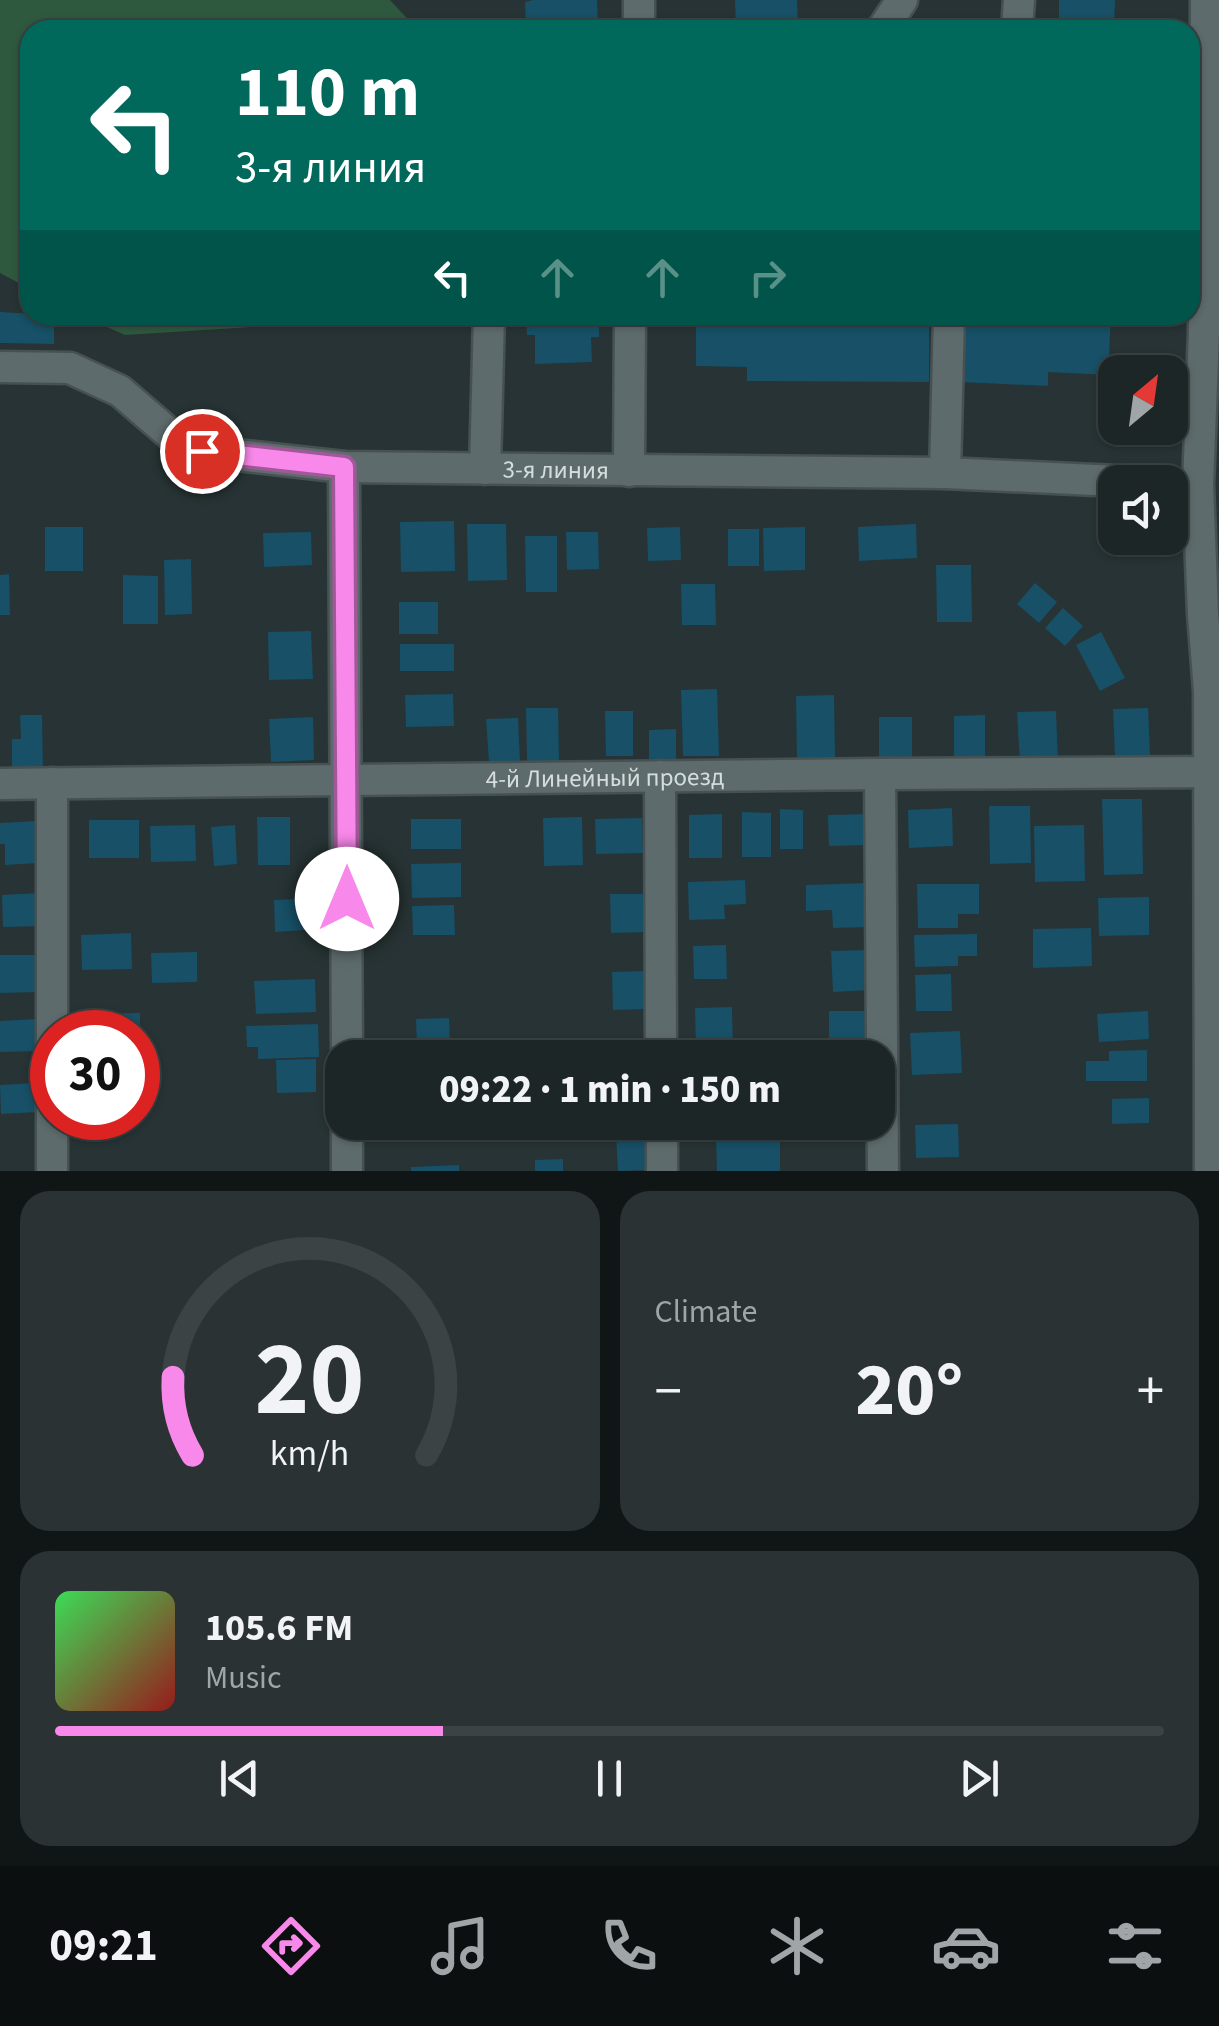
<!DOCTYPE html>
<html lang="en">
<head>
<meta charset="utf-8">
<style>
  :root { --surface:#1d2627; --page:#2a3233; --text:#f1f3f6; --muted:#a0a5a7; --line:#3b4344; --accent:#f888ea }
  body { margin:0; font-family:"Source Sans 3",sans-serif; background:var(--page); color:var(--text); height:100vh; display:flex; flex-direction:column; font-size:38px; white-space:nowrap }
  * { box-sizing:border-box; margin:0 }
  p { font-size:32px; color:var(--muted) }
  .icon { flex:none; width:55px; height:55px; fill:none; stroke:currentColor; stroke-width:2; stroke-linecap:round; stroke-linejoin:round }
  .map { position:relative; height:1171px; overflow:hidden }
  .details { display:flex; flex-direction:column; gap:20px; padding:20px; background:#101515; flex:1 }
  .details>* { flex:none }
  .guide { position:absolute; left:20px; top:20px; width:1180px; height:305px; border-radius:30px; box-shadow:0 2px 8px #0004,0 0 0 2px var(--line); background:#00695c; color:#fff; overflow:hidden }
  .needle { width:65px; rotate:29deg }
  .fabs { position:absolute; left:1098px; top:355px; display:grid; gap:20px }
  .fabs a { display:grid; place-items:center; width:90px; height:90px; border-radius:20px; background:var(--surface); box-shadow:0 2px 8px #0004,0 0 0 2px var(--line); font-size:50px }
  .speed { position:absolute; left:30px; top:1010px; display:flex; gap:20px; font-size:50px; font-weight:700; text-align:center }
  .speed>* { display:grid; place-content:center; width:130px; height:130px; border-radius:50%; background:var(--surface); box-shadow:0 2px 8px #0004,0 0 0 2px var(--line); line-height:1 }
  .speed .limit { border:15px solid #d22; background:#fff; color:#111 }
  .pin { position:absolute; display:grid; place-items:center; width:85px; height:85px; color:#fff; margin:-42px; border:5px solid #fff; border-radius:50%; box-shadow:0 2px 10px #0007 }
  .me { position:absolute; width:110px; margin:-55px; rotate:0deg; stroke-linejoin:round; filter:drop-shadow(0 0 8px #0008) }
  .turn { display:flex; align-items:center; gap:35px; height:210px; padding:0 50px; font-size:45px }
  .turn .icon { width:130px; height:130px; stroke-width:2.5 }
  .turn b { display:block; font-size:70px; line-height:85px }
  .lanes { display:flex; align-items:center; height:95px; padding:0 50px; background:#0003; justify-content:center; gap:50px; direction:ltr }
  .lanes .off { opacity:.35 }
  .big { font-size:75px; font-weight:800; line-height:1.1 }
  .details .card { flex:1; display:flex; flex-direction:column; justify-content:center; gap:15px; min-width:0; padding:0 35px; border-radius:30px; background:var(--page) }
  .details .dial { align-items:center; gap:0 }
  .dial svg { height:260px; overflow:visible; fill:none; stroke:var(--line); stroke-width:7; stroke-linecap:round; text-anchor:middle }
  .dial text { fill:var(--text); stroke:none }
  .song { display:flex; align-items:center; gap:30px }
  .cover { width:120px; height:120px; border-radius:15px; background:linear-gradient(135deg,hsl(130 70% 55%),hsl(0 70% 35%)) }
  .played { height:10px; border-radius:5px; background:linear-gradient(90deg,var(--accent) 35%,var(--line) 35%) }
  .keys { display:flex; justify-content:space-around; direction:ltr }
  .heat { display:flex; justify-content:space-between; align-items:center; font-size:55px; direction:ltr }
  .details .tiles { flex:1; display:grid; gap:20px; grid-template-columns:1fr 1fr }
  .card:last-child { grid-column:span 2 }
  .trip { position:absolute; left:325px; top:1040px; width:570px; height:100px; border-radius:30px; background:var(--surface); box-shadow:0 2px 8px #0004,0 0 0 2px var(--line); font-weight:800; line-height:100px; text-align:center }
  .menu { display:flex; height:160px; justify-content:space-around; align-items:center; background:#0c0f10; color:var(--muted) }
  .menu .icon { width:70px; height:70px }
  .menu .selected { color:var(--accent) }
  .menu b { font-size:45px; color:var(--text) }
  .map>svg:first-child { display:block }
</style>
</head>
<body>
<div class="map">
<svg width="1219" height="1171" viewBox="0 0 1219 1171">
  <rect width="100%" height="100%" fill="#273334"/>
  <g fill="#2f593e">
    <path d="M0 0H390L418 30H30V289L0 273Z"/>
    <path d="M80 315H378L377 319 125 335Z"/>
  </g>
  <g fill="#175067">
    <path d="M533 0H597L598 30 526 29 525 2Z"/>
    <path d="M735 0H797L798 30H736Z"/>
    <path d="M1059 0H1115L1114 29 1059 28Z"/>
    <path d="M0 312 54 315V344L0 343Z"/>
    <path d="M526 315H599V337H591L592 362 535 364V335H527Z"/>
    <path d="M696 315 929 316V382L747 381V367L696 366Z"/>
    <path d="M963 315 1047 319 1048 315H1111L1108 375 1048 372V386L960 382Z"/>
    <path d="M454 521 455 571 401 572 400 522Z"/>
    <path d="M467 524H506L507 580 468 581Z"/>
    <path d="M916 524 917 558 859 561 858 527Z"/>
    <rect x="45" y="527" width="38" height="44"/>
    <path d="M680 527 681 560 648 561 647 528Z"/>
    <path d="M805 527V570L764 571 763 528Z"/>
    <rect x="728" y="529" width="31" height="37"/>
    <path d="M311 532 312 565 264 567 263 533Z"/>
    <path d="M566 532H598L599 569 567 570Z"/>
    <path d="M525 536H557V592H526Z"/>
    <path d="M191 559 192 614 165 615 164 560Z"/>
    <path d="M936 565H971L972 622H937Z"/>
    <path d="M9 574 10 615H0V575Z"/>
    <path d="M123 575 158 576V624H123Z"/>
    <path d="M1035 583 1057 602 1039 623 1017 604Z"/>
    <path d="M681 584H715L716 625H682Z"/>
    <rect x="399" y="602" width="39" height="32"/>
    <path d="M1063 608 1083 626 1065 646 1045 628Z"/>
    <path d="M311 631 313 679 269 680 268 632Z"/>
    <path d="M1101 632 1125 678 1100 691 1076 645Z"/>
    <rect x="400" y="644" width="54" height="27"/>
    <path d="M717 689 719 756H683L681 690Z"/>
    <path d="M453 694 454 726 406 727 405 695Z"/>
    <path d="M834 695 835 760H797L796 696Z"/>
    <path d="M526 708H558L559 761 527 762Z"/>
    <path d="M1148 708 1150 755 1115 756 1113 709Z"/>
    <path d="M605 711H633V756H606Z"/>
    <path d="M1056 711 1058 763 1020 764 1017 712Z"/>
    <path d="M20 715H42L43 772 12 773V739H21Z"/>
    <path d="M985 715V762H954V716Z"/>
    <path d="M313 717 314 760 271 762 269 719Z"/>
    <rect x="879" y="717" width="33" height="46"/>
    <path d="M518 718 520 762 489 763 486 719Z"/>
    <path d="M676 729V759H649V730Z"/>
    <path d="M1102 799H1142L1143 874 1104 875Z"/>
    <path d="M989 806H1030L1031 863 990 864Z"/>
    <path d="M952 808 953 846 909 848 908 810Z"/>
    <path d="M780 809 803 810V849H780Z"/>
    <path d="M742 812 771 813V857H742Z"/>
    <path d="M722 814V858H689V815Z"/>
    <path d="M868 814 869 845 829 846 828 815Z"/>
    <path d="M257 817H290V865H258Z"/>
    <path d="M582 817 583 865 544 866 543 818Z"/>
    <path d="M642 818 643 853 596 854 595 819Z"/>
    <rect x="411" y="819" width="50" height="30"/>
    <rect x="89" y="820" width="50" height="38"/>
    <path d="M37 821 39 863 5 865V844H0V823Z"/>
    <path d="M195 825 196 861 151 862 150 826Z"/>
    <path d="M235 825 237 864 214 866 211 827Z"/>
    <path d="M1084 825 1085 881 1035 882 1034 826Z"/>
    <path d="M461 863V897L412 898 411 864Z"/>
    <path d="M745 880 746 904 724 905 725 919 689 920 688 882Z"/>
    <path d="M869 883 870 927 833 928 832 910 806 911V885Z"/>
    <path d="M917 884H979V914H958V928H918Z"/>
    <path d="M40 893 41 926 3 927 2 895Z"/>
    <path d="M610 894H645V932L611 933Z"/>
    <path d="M1149 897V935L1099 936 1098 898Z"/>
    <path d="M317 898 319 929 275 932 274 900Z"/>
    <path d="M454 905 455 935H413L412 906Z"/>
    <path d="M1091 928 1092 966 1033 968V929Z"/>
    <path d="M131 933 132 969 82 970 81 935Z"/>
    <path d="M977 934V956H958V966L915 967 914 935Z"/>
    <path d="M726 945 727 979H694L693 946Z"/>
    <path d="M870 950 871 990 833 992 831 951Z"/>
    <path d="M197 952V982L152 983 151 953Z"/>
    <path d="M0 955H37L38 992 0 993Z"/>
    <path d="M646 971 647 1009 613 1010 612 972Z"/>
    <path d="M951 974 952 1011H916L915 975Z"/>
    <path d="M315 979 316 1012 256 1014 254 981Z"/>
    <path d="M732 1007 733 1050 696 1051 695 1008Z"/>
    <path d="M829 1011H871V1045L829 1044Z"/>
    <path d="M1148 1011 1149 1039 1099 1042 1097 1014Z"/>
    <path d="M140 1013V1032H83L82 1014Z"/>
    <path d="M449 1018 450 1047 417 1048 416 1019Z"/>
    <path d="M38 1019 39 1051 0 1052V1021Z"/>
    <path d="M318 1024 319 1057 258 1059V1047H247L246 1026Z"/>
    <path d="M960 1031 962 1073 912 1075 910 1033Z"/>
    <path d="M644 1047V1058H569V1049Z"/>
    <path d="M1147 1050V1081H1086V1061H1109V1051Z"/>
    <path d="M138 1052H145L147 1087H138Z"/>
    <path d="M316 1059V1092L277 1093 276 1060Z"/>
    <path d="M37 1083 39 1112 1 1114 0 1085Z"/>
    <path d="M1149 1098V1123L1112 1124V1099Z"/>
    <path d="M413 1122H466L467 1130 413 1132Z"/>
    <path d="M958 1124 959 1157 916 1158 915 1125Z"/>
    <path d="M648 1133 650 1170 618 1171 616 1135Z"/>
    <path d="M780 1135V1171H717L716 1136Z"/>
    <path d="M563 1159V1171H535V1160Z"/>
    <path d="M459 1165V1171H411V1167Z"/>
  </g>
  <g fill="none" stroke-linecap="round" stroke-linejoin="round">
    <g stroke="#475152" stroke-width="35">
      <g id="minor">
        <path d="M1206 0 1204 333 1198 485 1203 614 1209 691 1210 1171"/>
        <path d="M639 30V0"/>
        <path d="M882 30 902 0"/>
        <path d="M1017 30 1019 0"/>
        <path id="s1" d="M0 367 70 368 120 391 170 434 201 451 344 467 945 473 1138 482"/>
        <path d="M344 467 347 1058"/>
        <path d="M485 469 489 315"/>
        <path d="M629 471 630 315"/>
        <path d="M945 473 949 315"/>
        <path d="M880 774 883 1171"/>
        <path d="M660 776 661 1058"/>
        <path d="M52 783V1171"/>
        <path id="s2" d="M0 784 880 774 1209 772"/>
        <path d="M347 1122V1171"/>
        <path d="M662 1122V1171"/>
      </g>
    </g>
    <use href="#minor" stroke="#5d6b6c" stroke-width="30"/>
  </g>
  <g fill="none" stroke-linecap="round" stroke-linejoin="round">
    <g stroke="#a15898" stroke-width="25">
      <path id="route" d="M202 451 344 467 347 899"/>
    </g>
    <use href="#route" stroke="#f888ea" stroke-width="18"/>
  </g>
  <g text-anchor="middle" stroke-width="8" stroke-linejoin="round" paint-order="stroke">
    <g font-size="25" fill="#d6ddde" stroke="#1d292a">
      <text dy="9" stroke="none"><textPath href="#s1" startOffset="582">3-я линия</textPath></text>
      <text dy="9" stroke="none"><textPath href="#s2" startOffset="605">4-й Линейный проезд</textPath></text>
    </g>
  </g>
</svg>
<div class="fabs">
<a><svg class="needle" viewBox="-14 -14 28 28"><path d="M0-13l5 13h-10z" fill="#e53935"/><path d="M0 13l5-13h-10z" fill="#a0a5a7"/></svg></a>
<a><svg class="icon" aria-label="sound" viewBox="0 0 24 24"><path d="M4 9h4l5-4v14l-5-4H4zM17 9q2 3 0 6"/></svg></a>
</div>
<div class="speed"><div class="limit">30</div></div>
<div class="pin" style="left:202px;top:451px;background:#d93025"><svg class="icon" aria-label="arrive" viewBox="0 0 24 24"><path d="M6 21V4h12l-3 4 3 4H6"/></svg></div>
<svg class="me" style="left:347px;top:899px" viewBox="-20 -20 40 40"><circle r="19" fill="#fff"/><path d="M0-13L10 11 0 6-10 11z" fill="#f888ea"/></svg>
<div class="trip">09:22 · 1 min · 150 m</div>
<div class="guide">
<div class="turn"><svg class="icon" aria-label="left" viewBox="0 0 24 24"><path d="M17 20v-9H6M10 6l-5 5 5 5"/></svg><div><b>110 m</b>3-я линия</div></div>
<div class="lanes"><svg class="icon" aria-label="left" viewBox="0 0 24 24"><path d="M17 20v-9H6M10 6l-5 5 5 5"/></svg><svg class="icon off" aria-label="ahead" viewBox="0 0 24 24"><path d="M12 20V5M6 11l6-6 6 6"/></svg><svg class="icon off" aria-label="ahead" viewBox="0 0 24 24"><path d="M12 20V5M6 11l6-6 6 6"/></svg><svg class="icon off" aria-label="right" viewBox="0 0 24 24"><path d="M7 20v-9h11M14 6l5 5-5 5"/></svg></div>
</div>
</div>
<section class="details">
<div class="tiles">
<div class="card dial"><svg viewBox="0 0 100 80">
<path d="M14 69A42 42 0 1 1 86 69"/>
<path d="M14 69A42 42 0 0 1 8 45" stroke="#f888ea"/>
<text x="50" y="56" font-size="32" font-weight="700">20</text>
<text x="50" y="72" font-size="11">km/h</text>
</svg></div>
<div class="card"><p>Climate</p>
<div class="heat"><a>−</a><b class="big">20°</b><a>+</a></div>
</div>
<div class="card">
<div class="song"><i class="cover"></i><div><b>105.6 FM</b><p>Music</p></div></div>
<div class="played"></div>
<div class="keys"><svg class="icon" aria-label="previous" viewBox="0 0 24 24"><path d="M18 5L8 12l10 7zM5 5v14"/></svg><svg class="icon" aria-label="pause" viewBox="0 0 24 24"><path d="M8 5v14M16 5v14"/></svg><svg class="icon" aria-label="next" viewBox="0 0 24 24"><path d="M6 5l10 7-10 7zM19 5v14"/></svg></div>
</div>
</div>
</section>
<nav class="menu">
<b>09:21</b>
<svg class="icon selected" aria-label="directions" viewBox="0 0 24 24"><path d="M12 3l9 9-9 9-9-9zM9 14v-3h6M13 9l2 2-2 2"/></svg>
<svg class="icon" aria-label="music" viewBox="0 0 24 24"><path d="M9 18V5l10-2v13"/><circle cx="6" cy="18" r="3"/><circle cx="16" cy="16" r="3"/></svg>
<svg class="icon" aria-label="phone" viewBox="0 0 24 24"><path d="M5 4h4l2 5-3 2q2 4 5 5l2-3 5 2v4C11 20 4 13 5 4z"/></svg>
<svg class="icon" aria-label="climate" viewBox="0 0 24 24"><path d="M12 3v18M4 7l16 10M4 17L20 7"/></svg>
<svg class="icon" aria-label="car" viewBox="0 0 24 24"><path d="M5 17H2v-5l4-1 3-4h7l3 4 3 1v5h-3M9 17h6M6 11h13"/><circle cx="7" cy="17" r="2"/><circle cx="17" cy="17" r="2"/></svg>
<svg class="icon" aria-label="filters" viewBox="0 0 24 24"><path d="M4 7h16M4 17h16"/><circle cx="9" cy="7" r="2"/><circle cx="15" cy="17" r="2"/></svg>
</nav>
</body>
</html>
